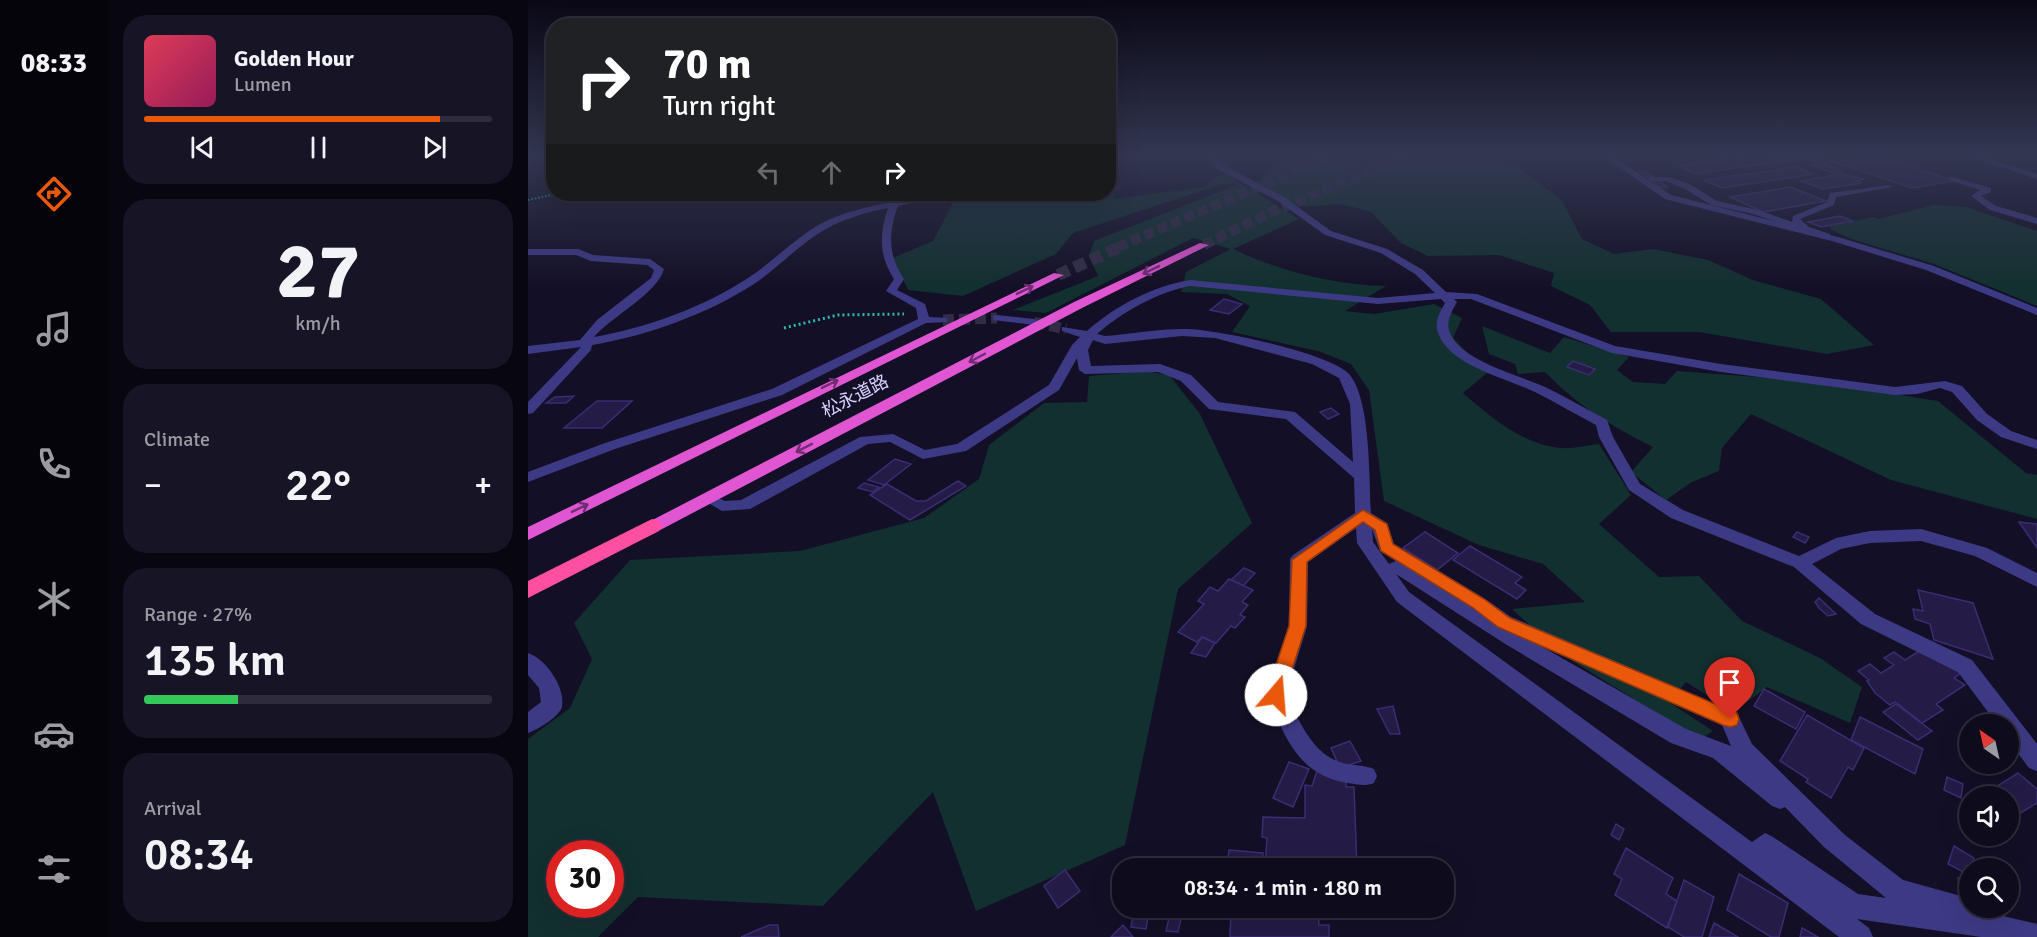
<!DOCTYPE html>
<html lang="en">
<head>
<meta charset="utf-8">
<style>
  :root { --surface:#0e0b1c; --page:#171425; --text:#f1f3f6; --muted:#9b9ba3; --line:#2e2b3b; --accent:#ea580c }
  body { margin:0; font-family:Signika,"Noto Sans JP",sans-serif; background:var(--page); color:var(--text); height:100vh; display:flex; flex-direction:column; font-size:22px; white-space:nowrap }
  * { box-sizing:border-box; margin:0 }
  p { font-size:20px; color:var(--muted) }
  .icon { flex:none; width:33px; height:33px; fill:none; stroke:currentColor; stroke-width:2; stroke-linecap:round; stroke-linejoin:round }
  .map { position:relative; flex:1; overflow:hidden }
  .sheet { display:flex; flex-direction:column; gap:15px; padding:15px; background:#08060f; width:420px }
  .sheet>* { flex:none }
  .guide { position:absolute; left:18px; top:18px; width:570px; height:183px; border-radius:24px; box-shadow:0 6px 24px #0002,0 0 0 2px var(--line); background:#202124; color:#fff; overflow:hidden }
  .needle { width:39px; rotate:326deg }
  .fabs { position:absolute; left:1431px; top:714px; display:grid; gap:12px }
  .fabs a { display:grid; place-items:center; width:60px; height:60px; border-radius:50%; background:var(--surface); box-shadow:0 6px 24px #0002,0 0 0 2px var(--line); font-size:30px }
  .speed { position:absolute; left:18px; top:840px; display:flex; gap:12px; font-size:30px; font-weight:700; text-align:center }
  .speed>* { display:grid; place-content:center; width:78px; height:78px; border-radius:50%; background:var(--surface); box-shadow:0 6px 24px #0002,0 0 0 2px var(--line); line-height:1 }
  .speed .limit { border:9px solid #d22; background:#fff; color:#111 }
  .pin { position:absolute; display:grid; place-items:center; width:51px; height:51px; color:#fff; margin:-62px -26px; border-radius:50% 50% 50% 0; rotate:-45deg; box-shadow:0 0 6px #0007 }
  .pin .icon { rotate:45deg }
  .me { position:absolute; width:66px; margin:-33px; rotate:18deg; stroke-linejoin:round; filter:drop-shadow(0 0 4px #0008) }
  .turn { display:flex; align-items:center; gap:21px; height:126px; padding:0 18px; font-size:27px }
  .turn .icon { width:78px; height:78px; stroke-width:2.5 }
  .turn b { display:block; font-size:42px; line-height:51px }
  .lanes { display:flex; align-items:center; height:57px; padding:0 18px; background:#0003; justify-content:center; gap:30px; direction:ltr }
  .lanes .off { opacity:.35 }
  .big { font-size:45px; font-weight:600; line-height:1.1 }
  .sheet .card { flex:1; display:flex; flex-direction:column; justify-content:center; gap:9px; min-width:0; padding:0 21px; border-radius:24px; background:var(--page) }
  .sheet .dial { align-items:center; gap:0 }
  .dial b { font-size:78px; line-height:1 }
  .song { display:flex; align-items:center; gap:18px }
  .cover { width:72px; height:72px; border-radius:9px; background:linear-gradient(135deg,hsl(350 70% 55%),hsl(330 70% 35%)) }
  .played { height:6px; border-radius:3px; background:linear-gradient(90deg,var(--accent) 85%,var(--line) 85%) }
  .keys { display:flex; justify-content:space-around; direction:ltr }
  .heat { display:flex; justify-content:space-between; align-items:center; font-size:33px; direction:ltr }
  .charge { height:9px; border-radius:4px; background:linear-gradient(90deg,#34c759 27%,var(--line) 0) }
  .trip { position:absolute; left:584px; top:858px; width:342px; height:60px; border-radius:24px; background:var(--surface); box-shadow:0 6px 24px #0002,0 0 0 2px var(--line); font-weight:600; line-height:60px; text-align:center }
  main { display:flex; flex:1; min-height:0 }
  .tab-bar { display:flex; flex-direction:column; width:108px; justify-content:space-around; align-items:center; background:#06040b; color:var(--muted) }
  .tab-bar .icon { width:42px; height:42px }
  .tab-bar .on { color:var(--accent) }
  .tab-bar b { font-size:27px; color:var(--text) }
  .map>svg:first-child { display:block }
</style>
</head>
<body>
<main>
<nav class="tab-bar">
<b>08:33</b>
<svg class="icon on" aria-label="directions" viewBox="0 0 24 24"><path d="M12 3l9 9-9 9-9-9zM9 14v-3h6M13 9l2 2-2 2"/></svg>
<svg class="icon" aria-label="music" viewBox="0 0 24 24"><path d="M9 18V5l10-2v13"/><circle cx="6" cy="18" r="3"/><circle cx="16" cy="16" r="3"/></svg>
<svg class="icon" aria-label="phone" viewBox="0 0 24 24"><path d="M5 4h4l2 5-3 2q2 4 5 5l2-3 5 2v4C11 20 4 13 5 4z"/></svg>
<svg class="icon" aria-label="climate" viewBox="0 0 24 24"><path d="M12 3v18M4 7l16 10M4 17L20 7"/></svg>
<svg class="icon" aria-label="car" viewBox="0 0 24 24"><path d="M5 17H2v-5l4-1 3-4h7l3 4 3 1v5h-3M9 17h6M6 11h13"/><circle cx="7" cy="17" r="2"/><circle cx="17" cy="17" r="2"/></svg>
<svg class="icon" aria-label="filters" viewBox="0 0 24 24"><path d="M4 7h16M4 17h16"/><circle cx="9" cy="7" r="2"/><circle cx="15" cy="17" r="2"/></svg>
</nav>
<section class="sheet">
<div class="card">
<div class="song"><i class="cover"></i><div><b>Golden Hour</b><p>Lumen</p></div></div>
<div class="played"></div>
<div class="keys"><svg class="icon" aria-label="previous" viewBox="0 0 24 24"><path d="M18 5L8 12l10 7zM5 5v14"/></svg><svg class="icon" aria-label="pause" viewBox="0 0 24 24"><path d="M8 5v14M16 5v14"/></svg><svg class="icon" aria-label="next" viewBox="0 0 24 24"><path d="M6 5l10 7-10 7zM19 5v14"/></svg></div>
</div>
<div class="card dial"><b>27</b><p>km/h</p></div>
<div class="card"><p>Climate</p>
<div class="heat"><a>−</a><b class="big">22°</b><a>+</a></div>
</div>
<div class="card"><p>Range · 27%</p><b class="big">135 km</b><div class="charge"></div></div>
<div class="card"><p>Arrival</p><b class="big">08:34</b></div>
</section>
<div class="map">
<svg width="1509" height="937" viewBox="0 0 1509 937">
  <rect width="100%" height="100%" fill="#130f26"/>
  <g fill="#12302f" fill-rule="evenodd">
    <path d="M706 156H968L988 165 1034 201 1054 239 1086 254 1125 249 1180 260 1225 280 1293 299 1346 345 1299 354 1171 332H1083L1062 305 1023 286 1026 273 971 255 900 256 873 243 843 212 813 204 771 207 729 183 750 161Z"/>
    <path d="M697 174 771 219 705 249C751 271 807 285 858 286L817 311 846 314 906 304 934 318 925 338 959 373 935 393C964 418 994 444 1033 448 1045 449 1060 445 1071 444L1103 495 1071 524 1131 577 1171 576 1214 621 1292 658 1334 687 1322 723 1239 687 1206 712 1158 682 1141 702 1185 731 1172 740 1035 655 984 609 1057 602 1015 564 951 545 856 501 841 390 823 364 790 351 704 332 722 306 699 294 653 292 658 272 703 249 665 238 518 313 485 310 570 276 561 256 566 241 714 183 694 184 545 233 528 254 435 296 380 290 365 258 405 241 425 203 448 194H580L581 187 596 185 585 192 586 199 677 187 685 178Z"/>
    <path d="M1406 205 1438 207 1509 231V306L1406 264 1323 239 1302 229 1303 226 1345 217 1350 219Z"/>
    <path d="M954 326 1022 353 1036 337 1101 357 1089 370 1105 382 1137 384 1149 371 1283 381 1410 401 1498 473 1509 475V519L1363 480 1223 414 1194 448 1191 471 1164 482 1138 500 1103 472 1125 447C1082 425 1051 407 1017 372L990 374 987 364 961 354Z"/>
    <path d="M619 371 642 376 672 414 724 523 650 589 597 845 448 911 405 792 295 906 110 897 70 937H0V739L42 708 64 659 46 623 102 560 272 551 396 518 451 479 461 445 516 403 559 402 561 376ZM32 854H82V904H32Z"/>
  </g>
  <g fill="#241b47" stroke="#3b2d73" stroke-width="1.5">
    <path d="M1219 156 1274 158 1168 174 1151 166Z"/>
    <path d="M1292 156 1318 165 1297 160 1291 161 1297 163 1294 164 1274 159 1246 162 1274 158 1290 160Z"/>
    <path d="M1341 156H1351L1426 181 1384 188 1308 162Z"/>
    <path d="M1295 164 1311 169 1307 170 1312 172 1305 173 1284 165Z"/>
    <path d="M1267 167 1286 174 1194 188 1176 180Z"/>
    <path d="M1111 171H1117L1139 187H1132Z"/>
    <path d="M1313 174 1336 179 1328 181 1334 183 1295 189 1273 181Z"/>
    <path d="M1262 187 1298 201 1235 212 1202 197Z"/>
    <path d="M1312 216 1325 221 1293 227 1280 222Z"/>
    <path d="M696 299 714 304 701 314 682 310Z"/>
    <path d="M1045 361 1067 369 1061 375 1039 367Z"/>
    <path d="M46 396 38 403H18L27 397Z"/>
    <path d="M69 401H104L74 428H36Z"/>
    <path d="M803 408 811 414 800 419 792 412Z"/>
    <path d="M367 459 383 464 356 485 340 480Z"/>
    <path d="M430 481 438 486 382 520 342 495 359 484 388 501H398Z"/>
    <path d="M336 483 351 487 345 492 330 488Z"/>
    <path d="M1491 522 1509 524V548Z"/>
    <path d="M897 532 930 553 909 570 875 548Z"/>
    <path d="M1269 532 1281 537 1277 543 1265 537Z"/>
    <path d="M942 546 994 577 987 583 998 590 989 599 925 560Z"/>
    <path d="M716 568 727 573 715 586 703 580Z"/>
    <path d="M701 579 725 590 714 602 720 605 712 615 717 617 707 628 703 626 688 643 674 637 669 642 650 632 676 604 670 601 682 587 690 591Z"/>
    <path d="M1390 590 1445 603 1465 659 1406 640 1402 624 1387 619 1385 609 1395 611Z"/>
    <path d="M1291 598 1308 614 1300 616 1291 608 1287 602Z"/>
    <path d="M674 637 687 643 678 657 663 653Z"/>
    <path d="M1391 651 1433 673 1426 678 1437 685 1408 704 1415 710 1394 723 1367 702 1362 705 1347 693 1339 681 1341 680 1330 671 1342 664 1353 673 1366 665 1356 658 1366 652 1377 660Z"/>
    <path d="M1236 689 1277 712 1268 729 1226 706Z"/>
    <path d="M1368 704 1404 731 1390 740 1355 712Z"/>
    <path d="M865 706 872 734H862L849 709Z"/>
    <path d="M1279 715 1336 748 1325 770 1320 767 1303 798 1278 782 1280 779 1252 761Z"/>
    <path d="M1332 717 1395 749 1387 774 1323 740Z"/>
    <path d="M822 741 833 761 812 768 803 748Z"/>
    <path d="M761 762 781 769 765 807 745 798Z"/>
    <path d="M789 771 818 780V787H826L829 868 737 866 739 838 734 837 735 817 777 818V785L784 786Z"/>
    <path d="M1490 773 1509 789V803L1489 815 1480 808V796H1466L1460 792Z"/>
    <path d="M1419 777 1435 784 1433 798 1416 790Z"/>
    <path d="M1088 824 1096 829 1091 840 1083 835Z"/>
    <path d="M1426 846 1446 858 1441 875 1420 864Z"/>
    <path d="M1098 848 1145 878 1138 894 1149 901 1139 928 1087 895 1094 879 1086 874Z"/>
    <path d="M701 850 735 853V868H699Z"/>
    <path d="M537 870 552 891 530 908 516 886Z"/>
    <path d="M1211 874 1260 903 1251 937H1243L1199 910Z"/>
    <path d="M1430 878 1442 882V901L1433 898Z"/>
    <path d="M1156 880 1186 897 1174 937H1156L1140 927Z"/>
    <path d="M703 908H790L791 925H801V937H702Z"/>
    <path d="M605 916 620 917 618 929 603 927Z"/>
    <path d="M641 918 653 919 650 932 638 931Z"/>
    <path d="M1186 923 1210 937H1181Z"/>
    <path d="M241 925H250L251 937H213Z"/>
    <path d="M595 925 605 937H583Z"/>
    <path d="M1274 928 1290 937H1272Z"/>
  </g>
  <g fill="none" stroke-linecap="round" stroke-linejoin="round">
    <g stroke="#312d47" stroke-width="11" stroke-dasharray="11 5" stroke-linecap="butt">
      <path d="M415 320 469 318"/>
      <path d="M506 322 538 329"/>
    </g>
    <g stroke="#312d47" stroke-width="10" stroke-dasharray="10 4.5" stroke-linecap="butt">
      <path d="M676 245 741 213 881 156"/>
      <path d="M590 247 801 156"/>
    </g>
    <path stroke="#312d47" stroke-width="12" stroke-dasharray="12 6" stroke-linecap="butt" d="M530 275 594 246"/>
    <path stroke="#2fb8b0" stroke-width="2" stroke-dasharray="1.5 2" stroke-linecap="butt" d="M0 200 28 194"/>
    <path stroke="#2fb8b0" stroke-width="3" stroke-dasharray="2 3" stroke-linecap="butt" d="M256 328 310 315 376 314"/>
    <g fill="#3d3a85" fill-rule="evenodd">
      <path d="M1124 177H1142L1163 185 1189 201 1230 210 1264 222 1265 216 1299 202 1302 193 1361 185 1365 187 1308 197 1306 205 1272 219 1281 227 1302 234V238L1299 239 1225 214 1183 205 1157 189 1138 181H1121V177Z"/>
      <path d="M372 194H380L369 206H363V202Z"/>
    </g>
    <g fill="#3d3a85" fill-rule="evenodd">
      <path d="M678 156H686L695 165 756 197 803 231 859 249 895 270 918 292 949 294 1087 346 1193 364 1367 387 1417 381 1434 386 1459 414 1483 431 1509 440V449L1473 437 1449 420 1424 392 1412 388 1389 394 1367 395 1193 372 1084 353 943 299H926L929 302C924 311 917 322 922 333 933 361 991 375 1017 387 1038 397 1058 409 1079 420L1085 437 1112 484 1155 510 1271 556 1308 538 1342 531 1393 529 1459 548 1509 573V587L1447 556 1393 541 1342 543 1313 549 1284 564 1347 614 1444 660 1509 744V771L1501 768 1480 740V724H1469L1430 672 1333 624 1266 567 1143 518 1101 490 1071 437 1068 425C1047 414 1027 402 1007 392 978 378 922 366 910 333 906 322 912 312 917 303L913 299 850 304 662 286C630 292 594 312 569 334L577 336C603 334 629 329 655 329 685 328 802 353 821 374 843 399 841 479 843 513L859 523 866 544 956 598 983 617 1209 713 1224 744 1317 835 1375 880 1433 896 1442 900V908H1452L1458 912 1509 924V937H1453L1329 919 1341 928 1345 937H1311L869 602 829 543 828 528 780 562 779 626 758 695C771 719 782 750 809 761 820 766 834 764 846 769L849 776 846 783C836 787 829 784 819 783 768 774 758 736 738 695L761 626 762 559 765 555 827 513 826 478 758 419 681 409 653 381 630 372 557 374 551 370 549 358 531 390 438 451 395 459 362 442 340 444 222 509 194 511 172 498 180 493 197 501 213 500 332 437 365 434 397 450 429 444 521 385 544 345 552 337 534 331V327L559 331C587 306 625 286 662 280L850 298 907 293 887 274 853 253 797 235 750 201 689 169ZM654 336 687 338 784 364 811 378 822 404 825 462 767 412 690 402 663 375 632 364 563 366 560 350 565 340 577 344ZM844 529 852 551 868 561 861 564 845 542ZM868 574 979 645 1143 743 1185 758 1244 806 1252 809 1257 807 1296 847 1358 898 1330 894 1245 837 1237 833 1224 842 881 592ZM1011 645 1194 725 1203 746 1158 729Z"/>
      <path d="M1075 156H1084L1143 195 1310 237 1406 266 1509 308V315L1398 270 1304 241 1137 199Z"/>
      <path d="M1440 156H1452L1509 174V179Z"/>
      <path d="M1421 176 1463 188V192L1453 196 1468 206 1509 218V224L1462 210 1443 196 1452 190 1421 180Z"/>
      <path d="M409 194H422L370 206C360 233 360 255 376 279L369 290 397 304 401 317 419 318V322L398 323 254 395 87 449 0 482V472L77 443 244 389 390 319 388 308 358 291 366 279C351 256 351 234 360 208 334 213 309 221 288 235 266 250 248 269 226 284 180 314 118 336 64 345L63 350 5 413 0 414V402L53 347 0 354V346L52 340 69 320 123 278 126 270 119 265 63 261 48 255H0V249H50L65 255 122 259 136 269C129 294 84 316 66 337 118 328 176 307 220 278 246 261 267 238 294 223 330 205 370 202 409 194Z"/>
      <path d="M469 315 506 319 512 322 506 325 465 320V316Z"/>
      <path d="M0 653C18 659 38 688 34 707 31 717 9 730 0 733V712L13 702 11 688 0 675Z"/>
    </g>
    <g fill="#e055d1" fill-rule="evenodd">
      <path d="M672 243 681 245 554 308 119 537H107L104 533 107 529 546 302Z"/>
      <path d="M526 273 536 275 0 540V527Z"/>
    </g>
    <path fill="#ff4fa3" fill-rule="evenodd" d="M124 519 131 521 134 526 131 531 0 598V581Z"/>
  </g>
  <defs><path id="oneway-shaft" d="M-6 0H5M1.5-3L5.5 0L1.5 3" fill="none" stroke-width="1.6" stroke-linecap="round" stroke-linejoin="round" transform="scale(1.5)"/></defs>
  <g stroke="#6f2e73">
    <use href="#oneway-shaft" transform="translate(623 270) rotate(154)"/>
    <use href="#oneway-shaft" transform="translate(497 290) rotate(-26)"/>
    <use href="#oneway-shaft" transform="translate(449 358) rotate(152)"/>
    <use href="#oneway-shaft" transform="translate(302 384) rotate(-26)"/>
    <use href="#oneway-shaft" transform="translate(276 448) rotate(153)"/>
    <use href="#oneway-shaft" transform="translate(52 508) rotate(-26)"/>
  </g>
  <linearGradient id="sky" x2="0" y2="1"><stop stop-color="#0a0815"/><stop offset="0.54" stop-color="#333752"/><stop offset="1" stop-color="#333752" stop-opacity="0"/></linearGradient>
  <rect width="1509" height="288" fill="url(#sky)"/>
  <path fill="#ea580c" stroke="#983908" stroke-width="1.5" d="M835 510 859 524 865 544 956 599 982 618 1209 713 1211 719 1209 725 1202 727 1195 725 970 627 944 607 853 551 847 530 835 522 779 562 778 626 754 701 748 703 741 701 738 695 761 626 764 560Z"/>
  <g text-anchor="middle" stroke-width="5" stroke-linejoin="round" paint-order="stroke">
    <g font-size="18" fill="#d9d4ff" stroke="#130f26">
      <text transform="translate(327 396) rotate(-27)" y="6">松永道路</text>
    </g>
  </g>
</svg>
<div class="fabs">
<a><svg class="needle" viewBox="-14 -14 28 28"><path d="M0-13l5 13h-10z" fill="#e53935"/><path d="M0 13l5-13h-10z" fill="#9b9ba3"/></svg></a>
<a><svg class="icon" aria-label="sound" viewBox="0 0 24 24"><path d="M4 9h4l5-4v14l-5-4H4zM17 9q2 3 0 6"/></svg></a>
<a><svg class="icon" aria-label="search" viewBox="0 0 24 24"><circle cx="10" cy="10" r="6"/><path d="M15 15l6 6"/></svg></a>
</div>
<div class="speed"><div class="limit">30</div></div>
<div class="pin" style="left:1202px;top:719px;background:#d93025"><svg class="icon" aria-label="arrive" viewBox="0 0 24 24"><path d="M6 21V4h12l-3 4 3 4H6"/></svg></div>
<svg class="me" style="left:748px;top:695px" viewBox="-20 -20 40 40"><circle r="19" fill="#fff"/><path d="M0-13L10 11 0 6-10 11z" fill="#ea580c"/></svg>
<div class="trip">08:34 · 1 min · 180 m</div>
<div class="guide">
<div class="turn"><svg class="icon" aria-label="right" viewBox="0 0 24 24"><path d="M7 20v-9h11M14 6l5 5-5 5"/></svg><div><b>70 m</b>Turn right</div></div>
<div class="lanes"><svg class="icon off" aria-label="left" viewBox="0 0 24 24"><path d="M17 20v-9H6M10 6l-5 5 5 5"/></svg><svg class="icon off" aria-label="ahead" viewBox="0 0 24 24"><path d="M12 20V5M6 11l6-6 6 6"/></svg><svg class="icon" aria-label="right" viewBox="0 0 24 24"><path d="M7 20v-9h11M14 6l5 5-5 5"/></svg></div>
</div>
</div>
</main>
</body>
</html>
